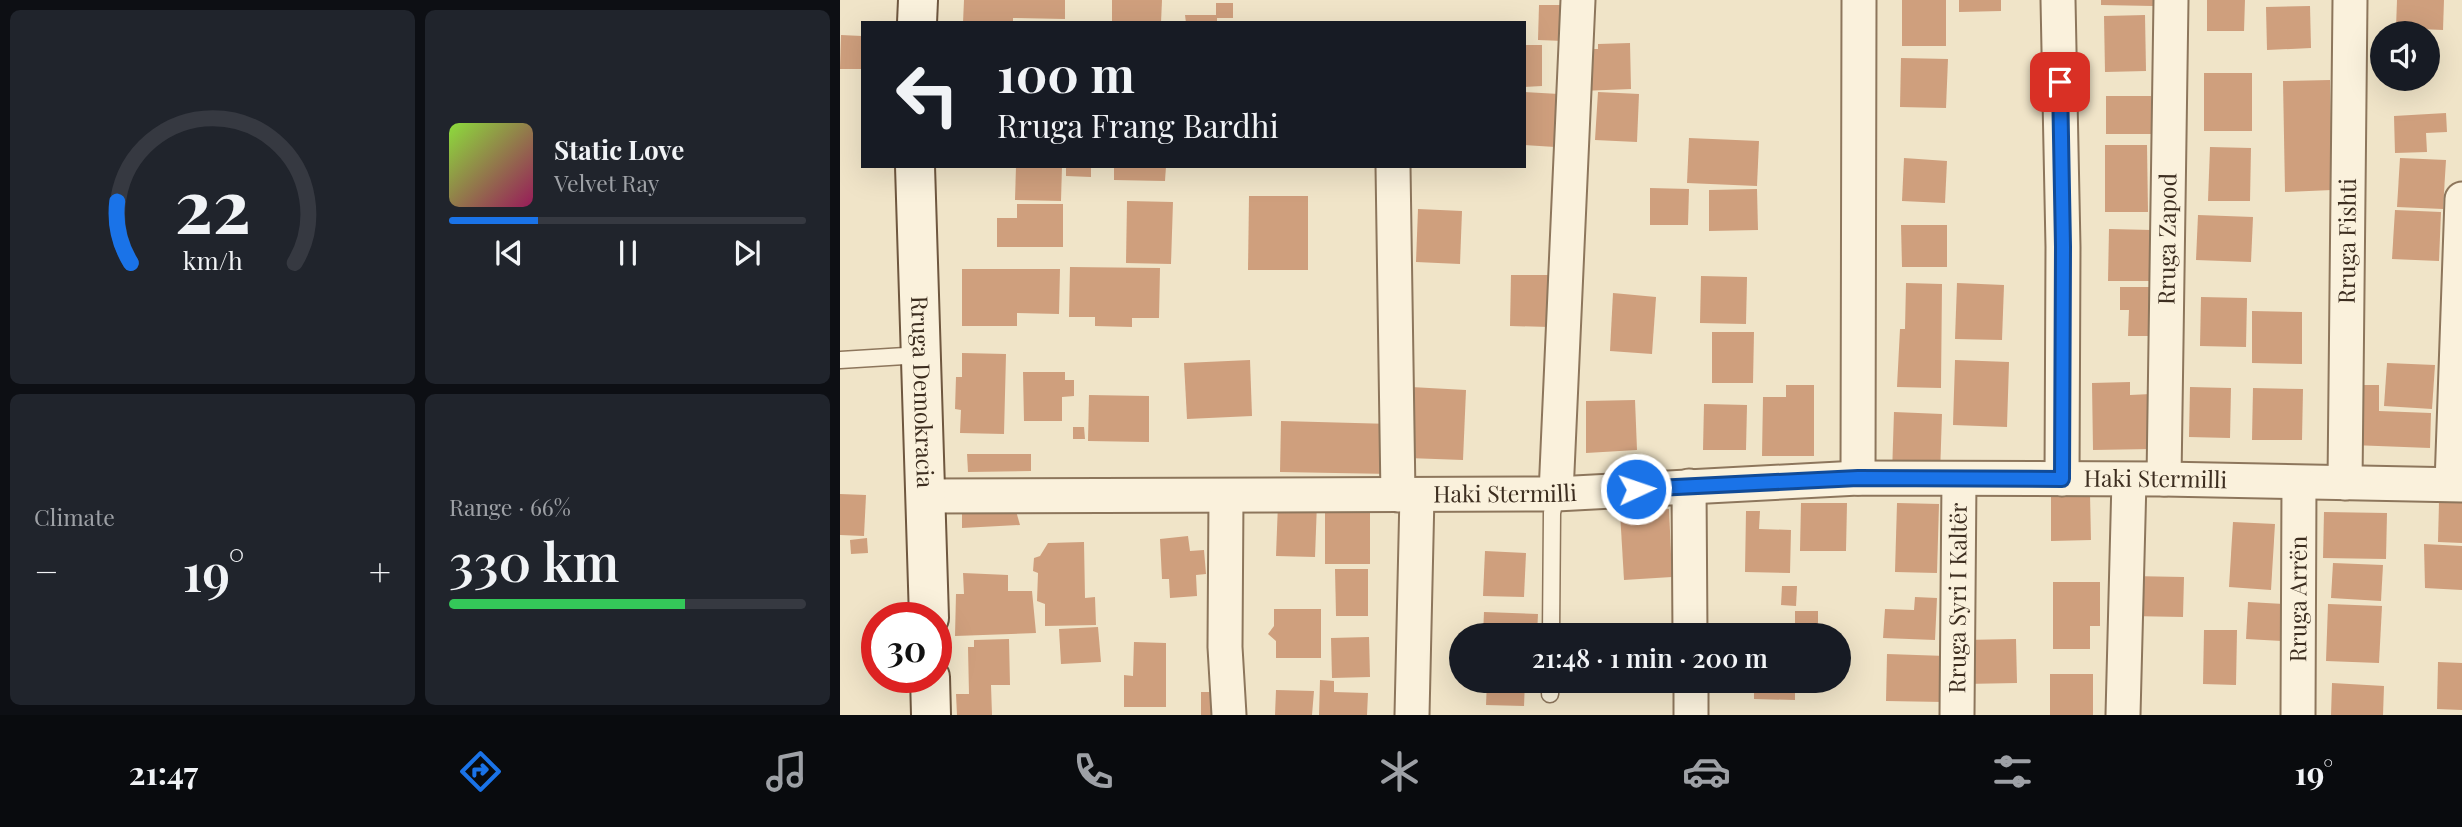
<!DOCTYPE html>
<html lang="en">
<head>
<meta charset="utf-8">
<style>
  :root { --surface:#171b24; --page:#20242c; --text:#f1f3f6; --muted:#9ea1a6; --line:#363941; --accent:#1a73e8 }
  body { margin:0; font-family:"Playfair Display",serif; background:var(--page); color:var(--text); height:100vh; display:flex; flex-direction:column; font-size:26px; white-space:nowrap }
  * { box-sizing:border-box; margin:0 }
  p { font-size:23px; color:var(--muted) }
  .icon { flex:none; width:38px; height:38px; fill:none; stroke:currentColor; stroke-width:2; stroke-linecap:round; stroke-linejoin:round }
  .map { position:relative; flex:1; overflow:hidden }
  .panel { display:flex; flex-direction:column; gap:10px; padding:10px; background:#0d0f14; width:840px }
  .panel>* { flex:none }
  .top-card { position:absolute; left:21px; top:21px; width:665px; height:147px; border-radius:0px; box-shadow:0 7px 28px #0002; background:#171b24; color:var(--text); overflow:hidden }
  .tools { position:absolute; left:1530px; top:21px; display:grid; gap:14px }
  .tools a { display:grid; place-items:center; width:70px; height:70px; border-radius:50%; background:var(--surface); box-shadow:0 7px 28px #0002; font-size:35px }
  .speed { position:absolute; left:21px; top:602px; display:flex; gap:14px; font-size:35px; font-weight:700; text-align:center }
  .speed>* { display:grid; place-content:center; width:91px; height:91px; border-radius:50%; background:var(--surface); box-shadow:0 7px 28px #0002; line-height:1 }
  .speed .limit { border:10px solid #d22; background:#fff; color:#111 }
  .pin { position:absolute; display:grid; place-items:center; width:60px; height:60px; color:#fff; margin:-30px; border-radius:14px; box-shadow:0 4px 10px #0006 }
  .me { position:absolute; width:77px; margin:-38px; rotate:87deg; stroke-linejoin:round; filter:drop-shadow(0 0 5px #0008) }
  .turn { display:flex; align-items:center; gap:24px; height:147px; padding:0 21px; font-size:32px }
  .turn .icon { width:91px; height:91px; stroke-width:2.5 }
  .turn b { display:block; font-size:49px; line-height:60px }
  .big { font-size:52px; font-weight:600; line-height:1.1 }
  .panel .widget { flex:1; display:flex; flex-direction:column; justify-content:center; gap:10px; min-width:0; padding:0 24px; border-radius:10px; background:var(--page) }
  .panel .dial { align-items:center; gap:0 }
  .dial svg { height:182px; overflow:visible; fill:none; stroke:var(--line); stroke-width:7; stroke-linecap:round; text-anchor:middle }
  .dial text { fill:var(--text); stroke:none }
  .song { display:flex; align-items:center; gap:21px }
  .cover { width:84px; height:84px; border-radius:10px; background:linear-gradient(135deg,hsl(90 70% 55%),hsl(330 70% 35%)) }
  .played { height:7px; border-radius:4px; background:linear-gradient(90deg,var(--accent) 25%,var(--line) 25%) }
  .keys { display:flex; justify-content:space-around; direction:ltr }
  .heat { display:flex; justify-content:space-between; align-items:center; font-size:38px; direction:ltr }
  .charge { height:10px; border-radius:5px; background:linear-gradient(90deg,#34c759 66%,var(--line) 0) }
  .panel .tiles { flex:1; display:grid; gap:10px; grid-template-columns:repeat(2,1fr) }
  .trip { position:absolute; left:609px; top:623px; width:402px; height:70px; border-radius:35px; background:var(--surface); box-shadow:0 7px 28px #0002; font-weight:600; line-height:70px; text-align:center }
  .tab-bar { display:flex; height:112px; justify-content:space-around; align-items:center; background:#090b0e; color:var(--muted) }
  .tab-bar .icon { width:49px; height:49px }
  .tab-bar .on { color:var(--accent) }
  .tab-bar b { font-size:32px; color:var(--text) }
  main { display:flex; flex:1; min-height:0 }
  .map>svg:first-child { display:block }
</style>
</head>
<body>
<main>
<section class="panel">
<div class="tiles">
<div class="widget dial"><svg viewBox="0 0 100 80">
<path d="M14 69A42 42 0 1 1 86 69"/>
<path d="M14 69A42 42 0 0 1 8 42" stroke="#1a73e8"/>
<text x="50" y="56" font-size="32" font-weight="700">22</text>
<text x="50" y="72" font-size="11">km/h</text>
</svg></div>
<div class="widget">
<div class="song"><i class="cover"></i><div><b>Static Love</b><p>Velvet Ray</p></div></div>
<div class="played"></div>
<div class="keys"><svg class="icon" aria-label="previous" viewBox="0 0 24 24"><path d="M18 5L8 12l10 7zM5 5v14"/></svg><svg class="icon" aria-label="pause" viewBox="0 0 24 24"><path d="M8 5v14M16 5v14"/></svg><svg class="icon" aria-label="next" viewBox="0 0 24 24"><path d="M6 5l10 7-10 7zM19 5v14"/></svg></div>
</div>
<div class="widget"><p>Climate</p>
<div class="heat"><a>−</a><b class="big">19°</b><a>+</a></div>
</div>
<div class="widget"><p>Range · 66%</p><b class="big">330 km</b><div class="charge"></div></div>
</div>
</section>
<div class="map">
<svg width="1622" height="715" viewBox="0 0 1622 715">
  <rect width="100%" height="100%" fill="#f0e4c8"/>
  <g fill="#cf9f7d">
    <path d="M124 0H225V19L173 18V23H123Z"/>
    <path d="M272 0H322L321 23H272Z"/>
    <rect x="1062" y="0" width="44" height="46"/>
    <path d="M1119 0H1161V11L1119 12Z"/>
    <path d="M1261 0H1313V6L1261 5Z"/>
    <path d="M1367 0H1405L1404 31H1367Z"/>
    <path d="M1557 0H1604L1603 30 1556 28Z"/>
    <path d="M376 3H393V18H377V23H346L345 15H376Z"/>
    <path d="M699 5H725L724 41 698 40Z"/>
    <path d="M1470 6 1471 48 1427 50 1426 7Z"/>
    <path d="M1305 15 1306 71 1265 72 1264 16Z"/>
    <path d="M1 35 22 36 21 69H0Z"/>
    <path d="M790 43 791 89 741 91 740 49H758V44Z"/>
    <path d="M684 45H702V86L684 87Z"/>
    <path d="M1061 58 1108 59 1106 108 1060 107Z"/>
    <rect x="1364" y="73" width="48" height="58"/>
    <path d="M1490 80 1492 190 1445 192 1443 81Z"/>
    <path d="M684 92 719 94 715 147 684 145Z"/>
    <path d="M758 92 799 94 797 142 755 140Z"/>
    <rect x="1266" y="96" width="45" height="38"/>
    <path d="M1606 113 1607 132 1586 133 1587 152 1555 153 1554 116Z"/>
    <path d="M849 138 919 141 917 186 847 183Z"/>
    <path d="M1265 145H1307L1308 212H1265Z"/>
    <path d="M1370 147 1411 148 1410 201H1368Z"/>
    <path d="M1064 158 1107 161 1105 203 1062 201Z"/>
    <path d="M1560 158 1606 160 1603 209 1557 207Z"/>
    <path d="M176 166H222L221 201 175 200Z"/>
    <path d="M226 166H251V177L226 176Z"/>
    <path d="M274 166H326L325 181 274 180Z"/>
    <path d="M810 188 849 189 848 225H810Z"/>
    <path d="M917 189 918 230 869 231V190Z"/>
    <path d="M409 196H468V270H408Z"/>
    <path d="M287 201 333 202 331 264 286 263Z"/>
    <path d="M177 204H223V247H157V218H177Z"/>
    <path d="M578 209 622 211 620 264 576 262Z"/>
    <path d="M1555 210 1601 212 1599 261 1552 259Z"/>
    <path d="M1358 215 1413 217 1411 262 1356 260Z"/>
    <path d="M1061 225H1107V267H1062Z"/>
    <path d="M1269 229 1312 230 1311 281H1268Z"/>
    <path d="M230 267 320 268 319 318H292V327L255 326V317H229Z"/>
    <path d="M122 269H220L219 314 177 313V326H122Z"/>
    <path d="M671 275H710L709 327 670 326Z"/>
    <path d="M861 276 907 277 906 324 860 323Z"/>
    <path d="M1066 283 1102 284 1101 388 1057 387 1060 329H1065Z"/>
    <path d="M1117 283 1164 285 1162 340 1115 339Z"/>
    <path d="M1280 287H1313L1311 336H1288L1289 310H1280Z"/>
    <path d="M773 293 816 297 812 354 770 351Z"/>
    <path d="M1361 297 1407 298 1406 347 1360 346Z"/>
    <path d="M1412 311 1462 312V364L1412 363Z"/>
    <path d="M872 332H914L913 383H872Z"/>
    <path d="M122 353 166 354 164 434 120 433 121 410 115 409 116 377H122Z"/>
    <path d="M410 360 412 416 347 419 344 363Z"/>
    <path d="M1115 360 1169 362 1167 427 1113 425Z"/>
    <path d="M1547 363 1595 365 1592 409 1544 406Z"/>
    <path d="M183 372H225V380H234V396L222 397V421H184Z"/>
    <path d="M1290 382V395L1311 394 1312 449 1253 450 1252 383Z"/>
    <path d="M946 385H974V456H922L923 397H946Z"/>
    <path d="M1514 385H1539V411L1591 413 1590 448 1512 445Z"/>
    <path d="M571 387 626 390 623 460 568 458Z"/>
    <path d="M1350 387 1391 388 1390 438 1349 437Z"/>
    <path d="M1413 388 1463 389 1462 440H1412Z"/>
    <path d="M249 395 309 396V442L248 441Z"/>
    <path d="M795 400 797 450 746 453V401Z"/>
    <path d="M864 404 907 405 906 450H863Z"/>
    <path d="M1054 412 1102 414 1100 475 1052 474Z"/>
    <path d="M441 421 552 424 551 474 440 472Z"/>
    <path d="M233 427H244L245 439H233Z"/>
    <path d="M127 454H191V471L128 472Z"/>
    <path d="M0 494 26 495 24 536 0 535Z"/>
    <path d="M1250 494 1251 540 1211 541V495Z"/>
    <path d="M1599 502H1622V543L1598 542Z"/>
    <path d="M438 503H477L475 557 436 556Z"/>
    <path d="M961 503H1007L1006 551H960Z"/>
    <path d="M1057 503 1099 504 1097 573 1055 572Z"/>
    <path d="M174 504 180 525 122 528V514L126 508Z"/>
    <path d="M829 509 832 577 784 580 780 512Z"/>
    <rect x="485" y="511" width="45" height="53"/>
    <path d="M906 511H920L919 529 951 530 950 573 905 572Z"/>
    <path d="M1484 512 1547 513 1546 559 1483 558Z"/>
    <path d="M1393 522 1435 524 1431 590 1389 587Z"/>
    <path d="M348 536 350 551 364 550 366 574 356 575 357 596 330 598 329 579H322L320 539Z"/>
    <path d="M27 538 28 553 11 554 10 540Z"/>
    <path d="M244 542 245 598 255 597 256 625 205 626V604L197 601 198 573 193 571 194 558 200 556 208 543Z"/>
    <path d="M1584 544 1622 546V590L1585 588Z"/>
    <path d="M645 551 686 553 684 597 643 596Z"/>
    <path d="M1493 563 1543 565 1541 601 1491 598Z"/>
    <path d="M495 569H528V616H496Z"/>
    <path d="M123 573 168 575V591H192L196 633 115 636 116 594H124Z"/>
    <path d="M1291 576 1344 577 1343 617 1290 616Z"/>
    <path d="M1213 582H1260V626H1250V649H1213Z"/>
    <path d="M942 586H957L956 606 941 605Z"/>
    <path d="M1075 597 1097 598 1095 640 1043 638 1045 609 1074 610Z"/>
    <path d="M1408 602 1444 604 1442 641 1406 639Z"/>
    <path d="M1488 604 1542 606 1539 663 1486 661Z"/>
    <path d="M434 609H481V658H436V641L428 634 434 626Z"/>
    <path d="M955 611H978V635L955 634Z"/>
    <path d="M644 612 698 614 697 635H643Z"/>
    <path d="M258 627 261 662 221 664 219 629Z"/>
    <path d="M1364 630H1397L1396 685 1363 684Z"/>
    <path d="M529 637 530 677 492 678 491 638Z"/>
    <path d="M169 639 170 685H151L152 715H117L116 694H129L128 647H134V640Z"/>
    <path d="M1176 639 1177 683 1124 684 1123 640Z"/>
    <path d="M294 642 326 643V707H284V675L293 676Z"/>
    <path d="M1047 654 1106 656 1104 702 1046 701Z"/>
    <path d="M1598 662 1622 663V710L1597 709Z"/>
    <rect x="1210" y="674" width="43" height="41"/>
    <path d="M480 680 494 681V692L528 693 527 715H479Z"/>
    <path d="M647 681H685L684 706 646 705Z"/>
    <path d="M791 681H834L835 687 791 688Z"/>
    <path d="M914 681H955V700L914 699Z"/>
    <path d="M1492 683 1544 686 1543 715H1491Z"/>
    <path d="M436 690 474 691 472 715H435Z"/>
    <path d="M361 692H379L380 715H361Z"/>
  </g>
  <g fill="none" stroke-linecap="round" stroke-linejoin="round">
    <g stroke="#8d765c" stroke-width="19">
      <g id="lane">
        <path d="M0 360 81 355"/>
        <path d="M711 635 712 513 716 494"/>
        <path d="M710 694 711 681"/>
      </g>
    </g>
    <g stroke="#8d765c" stroke-width="37">
      <g id="street">
        <path d="M1218 0 1223 247 1222 479"/>
        <path d="M553 166 558 495"/>
        <path d="M1018 478 1019 0"/>
        <path id="s1" d="M1324 479 1331 0"/>
        <path id="s2" d="M1505 483 1510 0"/>
        <path d="M1612 484 1622 199"/>
        <path d="M849 486 850 635"/>
        <path d="M716 494 738 0"/>
        <path id="s3" d="M86 496 716 494 1018 478 1324 479 1622 485"/>
        <path d="M386 496 385 647 389 715"/>
        <path d="M851 681V715"/>
        <path d="M572 715 577 495"/>
        <path id="s4" d="M1117 715 1119 479"/>
        <path d="M1283 715 1289 480"/>
        <path id="s5" d="M1458 715 1459 483"/>
      </g>
    </g>
    <g stroke="#6f573f" stroke-width="42">
      <g id="secondary">
        <path d="M77 23 78 0"/>
        <path id="s6" d="M75 166 89 618"/>
        <path d="M90 677 91 715"/>
      </g>
    </g>
    <use href="#lane" stroke="#faf1dc" stroke-width="16"/>
    <use href="#street" stroke="#faf1dc" stroke-width="33"/>
    <use href="#secondary" stroke="#faf1dc" stroke-width="38"/>
  </g>
  <g fill="none" stroke-linecap="round" stroke-linejoin="round">
    <g stroke="#114b97" stroke-width="18">
      <path id="route" d="M796 489 1018 478 1222 479 1223 247 1220 82"/>
    </g>
    <use href="#route" stroke="#1a73e8" stroke-width="12"/>
  </g>
  <g text-anchor="middle" stroke-width="7" stroke-linejoin="round" paint-order="stroke">
    <g font-size="23" fill="#3d2e20" stroke="#f7eed8">
      <text dy="8" stroke="none"><textPath href="#s1" startOffset="240">Rruga Zapod</textPath></text>
      <text dy="8" stroke="none"><textPath href="#s2" startOffset="242">Rruga Fishti</textPath></text>
      <text dy="8" stroke="none"><textPath href="#s6" startOffset="226">Rruga Demokracia</textPath></text>
      <text dy="8" stroke="none"><textPath href="#s3" startOffset="1230">Haki Stermilli</textPath></text>
      <text dy="8" stroke="none"><textPath href="#s3" startOffset="579">Haki Stermilli</textPath></text>
      <text dy="8" stroke="none"><textPath href="#s4" startOffset="117">Rruga Syri I Kaltër</textPath></text>
      <text dy="8" stroke="none"><textPath href="#s5" startOffset="116">Rruga Arrën</textPath></text>
    </g>
  </g>
</svg>
<div class="tools">
<a><svg class="icon" aria-label="sound" viewBox="0 0 24 24"><path d="M4 9h4l5-4v14l-5-4H4zM17 9q2 3 0 6"/></svg></a>
</div>
<div class="speed"><div class="limit">30</div></div>
<div class="pin" style="left:1220px;top:82px;background:#d93025"><svg class="icon" aria-label="arrive" viewBox="0 0 24 24"><path d="M6 21V4h12l-3 4 3 4H6"/></svg></div>
<svg class="me" style="left:796px;top:489px" viewBox="-20 -20 40 40"><circle r="17" fill="#1a73e8" stroke="#fff" stroke-width="3"/><path d="M0-11L8 9 0 5-8 9z" fill="#fff"/></svg>
<div class="trip">21:48 · 1 min · 200 m</div>
<div class="top-card">
<div class="turn"><svg class="icon" aria-label="left" viewBox="0 0 24 24"><path d="M17 20v-9H6M10 6l-5 5 5 5"/></svg><div><b>100 m</b>Rruga Frang Bardhi</div></div>
</div>
</div>
</main>
<nav class="tab-bar">
<b>21:47</b>
<svg class="icon on" aria-label="directions" viewBox="0 0 24 24"><path d="M12 3l9 9-9 9-9-9zM9 14v-3h6M13 9l2 2-2 2"/></svg>
<svg class="icon" aria-label="music" viewBox="0 0 24 24"><path d="M9 18V5l10-2v13"/><circle cx="6" cy="18" r="3"/><circle cx="16" cy="16" r="3"/></svg>
<svg class="icon" aria-label="phone" viewBox="0 0 24 24"><path d="M5 4h4l2 5-3 2q2 4 5 5l2-3 5 2v4C11 20 4 13 5 4z"/></svg>
<svg class="icon" aria-label="climate" viewBox="0 0 24 24"><path d="M12 3v18M4 7l16 10M4 17L20 7"/></svg>
<svg class="icon" aria-label="car" viewBox="0 0 24 24"><path d="M5 17H2v-5l4-1 3-4h7l3 4 3 1v5h-3M9 17h6M6 11h13"/><circle cx="7" cy="17" r="2"/><circle cx="17" cy="17" r="2"/></svg>
<svg class="icon" aria-label="filters" viewBox="0 0 24 24"><path d="M4 7h16M4 17h16"/><circle cx="9" cy="7" r="2"/><circle cx="15" cy="17" r="2"/></svg>
<b>19°</b>
</nav>
</body>
</html>
